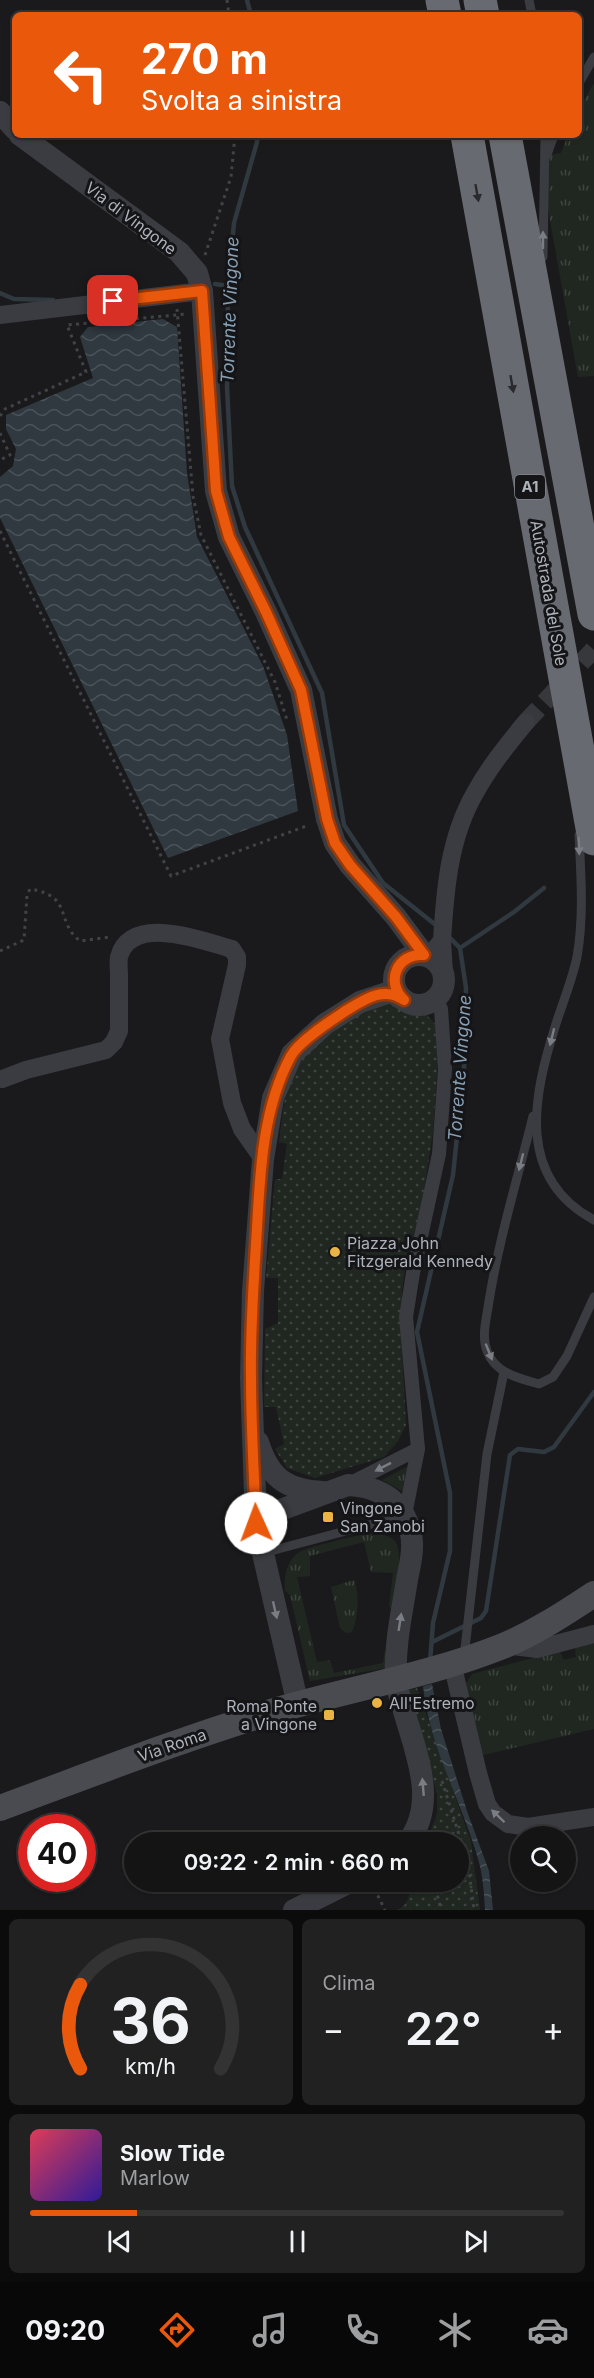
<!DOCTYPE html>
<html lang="it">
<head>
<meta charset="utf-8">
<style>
  :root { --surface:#141415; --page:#212122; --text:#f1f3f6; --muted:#9d9ea0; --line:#333334; --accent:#ea580c }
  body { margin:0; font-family:Inter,sans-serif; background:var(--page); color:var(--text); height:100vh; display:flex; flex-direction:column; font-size:22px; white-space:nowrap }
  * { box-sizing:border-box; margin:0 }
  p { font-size:20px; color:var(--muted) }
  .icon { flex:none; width:33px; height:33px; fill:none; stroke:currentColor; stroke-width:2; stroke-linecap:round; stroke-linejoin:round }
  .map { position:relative; height:1910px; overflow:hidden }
  .panel { display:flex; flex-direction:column; gap:9px; padding:9px; background:#0b0b0c; flex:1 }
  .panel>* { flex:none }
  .guide { position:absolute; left:12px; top:12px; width:570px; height:126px; border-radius:9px; box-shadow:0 2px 4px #0004,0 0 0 2px var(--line); background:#ea580c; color:#fff; overflow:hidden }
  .tools { position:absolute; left:510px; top:1826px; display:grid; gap:12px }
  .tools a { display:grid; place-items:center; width:66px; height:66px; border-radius:50%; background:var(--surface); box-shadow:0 2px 4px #0004,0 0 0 2px var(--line); font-size:30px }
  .speed { position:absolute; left:18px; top:1814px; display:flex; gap:12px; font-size:30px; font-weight:700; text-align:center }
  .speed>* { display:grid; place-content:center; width:78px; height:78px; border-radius:50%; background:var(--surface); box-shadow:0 2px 4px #0004,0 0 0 2px var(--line); line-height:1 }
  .speed .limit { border:9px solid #d22; background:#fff; color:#111 }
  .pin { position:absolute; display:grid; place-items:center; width:51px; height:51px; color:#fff; margin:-26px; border-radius:12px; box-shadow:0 3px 9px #0006 }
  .me { position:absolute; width:66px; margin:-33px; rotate:358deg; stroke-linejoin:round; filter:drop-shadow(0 0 4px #0008) }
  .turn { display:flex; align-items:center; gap:21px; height:126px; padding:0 30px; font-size:27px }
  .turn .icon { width:78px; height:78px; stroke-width:2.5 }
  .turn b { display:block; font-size:42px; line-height:51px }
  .big { font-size:45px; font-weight:600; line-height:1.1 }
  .panel .tile { flex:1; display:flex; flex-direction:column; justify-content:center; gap:9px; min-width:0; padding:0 21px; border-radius:9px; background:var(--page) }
  .panel .dial { align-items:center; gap:0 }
  .dial svg { height:156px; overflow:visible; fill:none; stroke:var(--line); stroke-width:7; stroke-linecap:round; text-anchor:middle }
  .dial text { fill:var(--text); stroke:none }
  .song { display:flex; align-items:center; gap:18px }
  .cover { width:72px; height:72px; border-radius:9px; background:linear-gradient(135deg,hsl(350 70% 55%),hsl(250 70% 35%)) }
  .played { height:6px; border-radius:3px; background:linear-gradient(90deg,var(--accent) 20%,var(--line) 20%) }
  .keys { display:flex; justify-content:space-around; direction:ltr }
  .heat { display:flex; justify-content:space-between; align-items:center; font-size:33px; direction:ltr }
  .panel .tiles { flex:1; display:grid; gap:9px; grid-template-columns:1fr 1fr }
  .tile:last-child { grid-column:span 2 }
  .trip { position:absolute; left:124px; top:1832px; width:345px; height:60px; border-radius:30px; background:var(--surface); box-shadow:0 2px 4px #0004,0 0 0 2px var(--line); font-weight:600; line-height:60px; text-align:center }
  .tab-bar { display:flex; height:96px; justify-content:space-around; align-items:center; background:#080808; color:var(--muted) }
  .tab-bar .icon { width:42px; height:42px }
  .tab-bar .selected { color:var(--accent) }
  .tab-bar b { font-size:27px; color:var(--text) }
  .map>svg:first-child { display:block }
</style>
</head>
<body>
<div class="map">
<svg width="594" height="1910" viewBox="0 0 594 1910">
  <defs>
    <pattern id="grass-tufts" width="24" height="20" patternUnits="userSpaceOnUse" patternTransform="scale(1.5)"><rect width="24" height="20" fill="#202721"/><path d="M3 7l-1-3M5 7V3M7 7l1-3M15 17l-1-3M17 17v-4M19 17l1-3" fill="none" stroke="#3e443f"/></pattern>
    <pattern id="park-dots" width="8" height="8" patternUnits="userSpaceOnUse" patternTransform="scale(1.5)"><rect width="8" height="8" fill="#202721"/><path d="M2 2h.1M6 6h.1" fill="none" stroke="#3e443f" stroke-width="1.8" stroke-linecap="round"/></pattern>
    <pattern id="water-waves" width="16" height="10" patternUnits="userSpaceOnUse" patternTransform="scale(1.5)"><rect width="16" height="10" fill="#303940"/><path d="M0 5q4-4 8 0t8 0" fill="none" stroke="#4b535a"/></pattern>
  </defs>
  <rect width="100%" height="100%" fill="#1a1a1c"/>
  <g fill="url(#grass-tufts)">
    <path d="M594 83V376L578 377 543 181 547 155 561 153 568 135H579V109Z"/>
    <path d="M414 1463 411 1496 382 1480Z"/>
    <path d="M375 1532C381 1534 392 1536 396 1543 403 1554 396 1593 395 1607L392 1610 389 1606 393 1573 371 1572 364 1542 310 1556V1576L297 1577 317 1662 330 1660 334 1673 383 1663 385 1650 387 1668 310 1681 290 1595 285 1591C284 1577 286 1562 298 1553 305 1547 361 1535 375 1532Z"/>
    <path d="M354 1580C360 1594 358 1618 352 1632L346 1633 340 1628 331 1587Z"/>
    <path d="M594 1642V1729L479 1756 465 1685 472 1674 556 1652H560L564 1660 576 1657 575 1647Z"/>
  </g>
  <g fill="url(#park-dots)">
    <path d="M393 1001 409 1011 425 1013 437 1026 438 1058 433 1132 421 1209 406 1261 402 1291 401 1332 406 1425 398 1441 384 1457 315 1478 287 1468 275 1449 284 1444 276 1407H264L265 1329 278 1323V1278H266L275 1179H282L287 1144 279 1142 284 1103 289 1083 300 1062 312 1048 359 1010Z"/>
    <path d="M417 1688 471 1842 480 1910H397C409 1905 411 1893 409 1881H459V1842H426L437 1814V1794L408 1690Z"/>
  </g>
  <g fill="url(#water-waves)">
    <path d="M163 319 177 327 187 473 197 537 263 666 287 735 298 811 168 858 0 518V477L13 466 16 449 6 429V415L93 378 80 337 88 327Z"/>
    <path d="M432 1684 441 1729 467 1811 489 1871 493 1910H485C484 1893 483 1875 478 1859 462 1802 429 1746 423 1686Z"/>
  </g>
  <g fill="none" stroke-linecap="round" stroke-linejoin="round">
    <g stroke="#303940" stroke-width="4.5">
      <path d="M247 0 251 15"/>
      <path d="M257 135V142L234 223 228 286 227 387 232 486 245 527 322 693 344 825 383 883 437 926"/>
      <path d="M215 284 228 286"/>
      <path d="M0 293 14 299 53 300"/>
      <path d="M460 948 514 912 544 888"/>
      <path d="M432 1642 481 1618 486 1611 510 1455 518 1449 544 1452 554 1447 594 1392"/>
      <path d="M430 1662 433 1623 450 1551V1493L417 1332 453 1175 464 1069 466 988 460 948 448 936"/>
    </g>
    <path stroke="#37383c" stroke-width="18" stroke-dasharray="18 9" stroke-linecap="butt" d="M526 722 594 649"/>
    <g stroke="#414348" stroke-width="3" stroke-dasharray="3 4.5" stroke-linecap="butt">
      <path d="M227 0 229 15"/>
      <path d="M205 255 231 177 235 135"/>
      <path d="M177 309 193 496 201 535 275 682 287 720"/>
      <path d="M0 416 5 409 86 372 67 325 187 314"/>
      <path d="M0 433 10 455 0 460"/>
      <path d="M0 531 171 876 309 825"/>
      <path d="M0 951 24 940 27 895 30 889C74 896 55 922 80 941L110 937"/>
      <path d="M442 1781 468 1863 474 1910"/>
      <path d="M434 1881 441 1910"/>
      <path d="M371 1882 385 1910"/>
    </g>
    <g stroke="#3b3c41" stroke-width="9">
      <path d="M529 0 532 15"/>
      <path d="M579 83 594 57"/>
      <path d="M547 155 554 135"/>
      <path d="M543 257 545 135"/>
      <path d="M579 835C581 876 584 917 577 957 572 981 562 1004 555 1027 533 1097 516 1178 594 1220"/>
      <path d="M533 1116C518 1177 499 1239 489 1301 487 1317 481 1335 487 1351 495 1373 518 1378 539 1384L553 1377 567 1356 594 1297"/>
      <path d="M263 1553 402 1516"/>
      <path d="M464 1657 487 1454 504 1372"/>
    </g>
    <g stroke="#3b3c41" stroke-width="14">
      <path d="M351 1483 418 1449"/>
      <path d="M405 1515 418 1449 406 1317 413 1273 439 1154 445 1069 441 1009 436 999"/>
    </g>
    <g stroke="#3b3c41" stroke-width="18">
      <path d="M0 315 202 291"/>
      <path d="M442 941C445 890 449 838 475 793 489 767 508 744 526 722"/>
      <path d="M435 949 442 941 444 973"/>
      <path d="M2 1079 26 1070 106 1050 114 1042 119 1031C119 1012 119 994 119 975 119 970 118 962 119 957 131 913 204 941 232 949L237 957V965L220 1039 232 1103 242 1129 263 1159"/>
      <path d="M505 1645 537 1649 594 1634"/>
      <path d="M452 1663 478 1773 487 1804 493 1813 508 1824 528 1827 594 1817"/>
    </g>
    <g stroke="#3b3c41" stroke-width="22">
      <path d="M0 112 15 129"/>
      <path d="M20 135 179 252 197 273 202 291 216 491 229 537 266 612 301 690 327 819 335 843 350 865 396 917 424 955"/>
      <circle cx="419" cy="980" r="25"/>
      <path d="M258 1442C269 1477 285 1490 323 1492"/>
      <path d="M259 1541 275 1515 283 1509 348 1485C371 1486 395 1495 405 1517 409 1525 412 1535 412 1543 413 1555 409 1568 407 1580 402 1612 394 1647 396 1680 397 1690 401 1701 404 1711 416 1754 438 1802 408 1842"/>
      <path d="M298 1705 256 1523 251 1378 253 1291 263 1159 273 1098 292 1054 325 1024 360 1002 387 993H393L404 1000"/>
      <path d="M294 1910 352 1881"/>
    </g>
    <path stroke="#494b51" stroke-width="26" d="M0 1808C90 1775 179 1740 271 1712 348 1689 428 1676 503 1646 535 1633 565 1613 594 1594"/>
    <g stroke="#686a72" stroke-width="33">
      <path d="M442 0 445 15"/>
      <path d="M480 0 483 15"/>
      <path d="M467 135 594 839"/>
      <path d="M505 135 594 614"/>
    </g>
  </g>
  <defs><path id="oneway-solid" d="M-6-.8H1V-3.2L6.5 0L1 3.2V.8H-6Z" transform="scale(1.5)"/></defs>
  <g fill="#2a2a2e">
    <use href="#oneway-solid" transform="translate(477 193) rotate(80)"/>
    <use href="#oneway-solid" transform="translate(512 384) rotate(80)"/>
  </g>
  <g fill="#7a7d84">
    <use href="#oneway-solid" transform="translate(543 240) rotate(-90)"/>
    <use href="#oneway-solid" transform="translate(579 846) rotate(88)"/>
    <use href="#oneway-solid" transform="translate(552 1037) rotate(104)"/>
    <use href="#oneway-solid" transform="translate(521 1162) rotate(104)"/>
    <use href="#oneway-solid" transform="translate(489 1352) rotate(68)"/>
    <use href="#oneway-solid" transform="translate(383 1467) rotate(153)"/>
    <use href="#oneway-solid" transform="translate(275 1610) rotate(77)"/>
    <use href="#oneway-solid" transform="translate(400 1622) rotate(-81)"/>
    <use href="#oneway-solid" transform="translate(423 1787) rotate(-95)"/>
    <use href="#oneway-solid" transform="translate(498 1816) rotate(-136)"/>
  </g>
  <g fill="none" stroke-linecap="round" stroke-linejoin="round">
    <g stroke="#983908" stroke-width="15">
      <path id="route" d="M113 301 202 291 216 491 229 537 266 612 301 690 327 819 335 843 350 865 396 917 424 955C397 953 385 982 404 1000 384 986 365 999 347 1010 332 1020 299 1041 291 1056 263 1107 260 1171 257 1228 254 1278 250 1328 251 1378 251 1426 254 1475 256 1523"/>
    </g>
    <use href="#route" stroke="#ea580c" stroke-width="10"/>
  </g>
  <g fill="#eab344" stroke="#151517" stroke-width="2">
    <circle cx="335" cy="1252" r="6"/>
    <rect x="322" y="1511" width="12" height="12" rx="3"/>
    <circle cx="377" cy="1703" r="6"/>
    <rect x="323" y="1709" width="12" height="12" rx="3"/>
  </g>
  <g text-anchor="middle" stroke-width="6" stroke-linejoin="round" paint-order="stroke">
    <rect fill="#151517" stroke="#7f838a" stroke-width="1.5" x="515" y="475" width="30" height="24" rx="4.5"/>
    <g font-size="15" font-weight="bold" fill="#adb2bb">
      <text x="530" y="492">A1</text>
    </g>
    <g font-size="16" fill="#adb2bb" stroke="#151517">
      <text transform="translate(131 218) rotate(37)" y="6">Via di Vingone</text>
      <text transform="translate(549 593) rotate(80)" y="6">Autostrada del Sole</text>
      <text transform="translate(172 1745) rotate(-19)" y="6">Via Roma</text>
    </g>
    <g font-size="16" fill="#adb2bb" stroke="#151517" text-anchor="start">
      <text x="347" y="1249">Piazza John<tspan x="347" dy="18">Fitzgerald Kennedy</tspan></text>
      <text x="340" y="1514">Vingone<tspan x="340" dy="18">San Zanobi</tspan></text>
      <text x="389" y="1709">All'Estremo</text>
      <text x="317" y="1712" text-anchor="end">Roma Ponte<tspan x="317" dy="18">a Vingone</tspan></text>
    </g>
    <g font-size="18" font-style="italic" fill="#879fb4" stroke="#151517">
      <text transform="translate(230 310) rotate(-88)" y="6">Torrente Vingone</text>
      <text transform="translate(460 1068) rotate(-86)" y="6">Torrente Vingone</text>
    </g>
  </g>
</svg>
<div class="tools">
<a><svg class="icon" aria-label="search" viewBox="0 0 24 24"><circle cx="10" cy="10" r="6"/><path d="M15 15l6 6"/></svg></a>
</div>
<div class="speed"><div class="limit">40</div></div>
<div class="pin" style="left:113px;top:301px;background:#d93025"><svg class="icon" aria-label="arrive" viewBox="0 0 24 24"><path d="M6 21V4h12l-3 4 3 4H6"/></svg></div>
<svg class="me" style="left:256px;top:1523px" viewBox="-20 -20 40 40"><circle r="19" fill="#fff"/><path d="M0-13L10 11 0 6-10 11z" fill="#ea580c"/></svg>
<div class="trip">09:22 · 2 min · 660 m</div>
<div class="guide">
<div class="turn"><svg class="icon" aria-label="left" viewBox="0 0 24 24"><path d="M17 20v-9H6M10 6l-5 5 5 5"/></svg><div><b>270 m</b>Svolta a sinistra</div></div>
</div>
</div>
<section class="panel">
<div class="tiles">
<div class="tile dial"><svg viewBox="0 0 100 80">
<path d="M14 69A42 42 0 1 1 86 69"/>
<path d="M14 69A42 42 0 0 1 14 26" stroke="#ea580c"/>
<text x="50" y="56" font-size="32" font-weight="700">36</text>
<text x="50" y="72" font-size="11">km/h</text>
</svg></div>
<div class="tile"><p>Clima</p>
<div class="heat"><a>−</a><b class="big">22°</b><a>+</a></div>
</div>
<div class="tile">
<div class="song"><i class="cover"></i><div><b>Slow Tide</b><p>Marlow</p></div></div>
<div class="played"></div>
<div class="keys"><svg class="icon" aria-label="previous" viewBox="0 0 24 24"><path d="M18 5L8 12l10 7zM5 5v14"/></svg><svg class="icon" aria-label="pause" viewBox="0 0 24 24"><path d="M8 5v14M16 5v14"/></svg><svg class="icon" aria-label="next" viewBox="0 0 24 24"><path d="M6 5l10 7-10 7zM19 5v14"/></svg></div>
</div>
</div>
</section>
<nav class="tab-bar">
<b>09:20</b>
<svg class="icon selected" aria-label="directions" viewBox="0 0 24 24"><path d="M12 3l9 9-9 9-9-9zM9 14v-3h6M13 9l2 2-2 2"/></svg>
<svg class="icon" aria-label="music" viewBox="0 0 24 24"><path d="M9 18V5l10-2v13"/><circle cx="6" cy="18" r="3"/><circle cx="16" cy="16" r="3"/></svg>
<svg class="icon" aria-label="phone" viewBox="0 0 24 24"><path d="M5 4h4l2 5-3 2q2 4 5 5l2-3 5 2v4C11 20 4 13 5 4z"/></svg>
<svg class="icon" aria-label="climate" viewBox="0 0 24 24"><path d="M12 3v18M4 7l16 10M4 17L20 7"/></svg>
<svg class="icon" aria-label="car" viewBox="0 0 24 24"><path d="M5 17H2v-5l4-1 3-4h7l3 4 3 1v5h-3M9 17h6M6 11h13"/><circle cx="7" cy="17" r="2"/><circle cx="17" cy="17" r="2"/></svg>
</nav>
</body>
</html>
